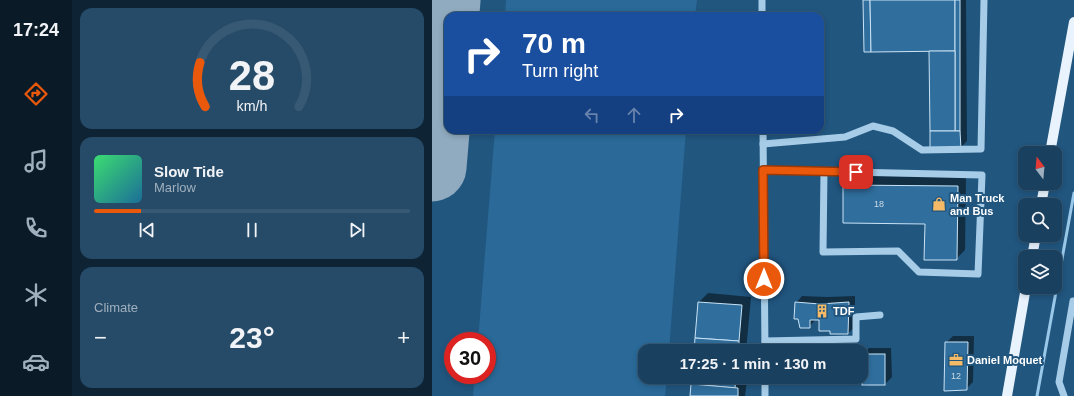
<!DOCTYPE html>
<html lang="en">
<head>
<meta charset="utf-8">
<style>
  :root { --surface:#19405f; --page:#264b68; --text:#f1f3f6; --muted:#9fafbd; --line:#375974; --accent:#ea580c }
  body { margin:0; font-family:Arial,sans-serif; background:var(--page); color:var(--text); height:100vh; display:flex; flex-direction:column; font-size:15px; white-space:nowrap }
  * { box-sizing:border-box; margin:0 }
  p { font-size:13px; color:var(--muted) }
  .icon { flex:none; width:22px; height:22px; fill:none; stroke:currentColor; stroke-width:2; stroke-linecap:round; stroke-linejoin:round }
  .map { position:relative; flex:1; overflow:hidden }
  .sheet { display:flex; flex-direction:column; gap:8px; padding:8px; background:#0e2334; width:360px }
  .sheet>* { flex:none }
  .banner { position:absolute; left:12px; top:12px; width:380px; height:122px; border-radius:12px; box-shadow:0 2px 6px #0003,0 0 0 1px var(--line); background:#1a4fa0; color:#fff; overflow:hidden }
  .needle { width:26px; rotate:344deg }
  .fabs { position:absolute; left:586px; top:146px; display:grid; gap:8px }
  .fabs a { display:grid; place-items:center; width:44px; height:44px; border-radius:8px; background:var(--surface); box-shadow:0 2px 6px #0003,0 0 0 1px var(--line); font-size:20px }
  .speed { position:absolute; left:12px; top:332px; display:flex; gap:8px; font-size:20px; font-weight:700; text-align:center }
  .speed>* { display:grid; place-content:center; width:52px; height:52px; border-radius:50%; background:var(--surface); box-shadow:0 2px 6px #0003,0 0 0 1px var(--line); line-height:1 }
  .speed .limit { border:6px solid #d22; background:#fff; color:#111 }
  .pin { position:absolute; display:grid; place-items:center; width:34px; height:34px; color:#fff; margin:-17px; border-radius:8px; box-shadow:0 2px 6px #0006 }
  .me { position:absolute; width:44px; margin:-22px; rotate:0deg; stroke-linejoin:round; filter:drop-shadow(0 0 3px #0008) }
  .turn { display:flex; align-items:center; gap:14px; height:84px; padding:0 12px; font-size:18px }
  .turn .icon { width:52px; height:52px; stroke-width:2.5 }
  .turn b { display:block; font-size:28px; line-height:34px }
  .lanes { display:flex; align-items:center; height:38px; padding:0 12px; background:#0003; justify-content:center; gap:20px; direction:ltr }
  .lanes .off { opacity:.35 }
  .big { font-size:30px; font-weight:800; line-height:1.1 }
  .sheet .card { flex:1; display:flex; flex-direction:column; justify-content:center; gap:6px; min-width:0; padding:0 14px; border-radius:12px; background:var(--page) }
  .sheet .dial { align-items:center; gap:0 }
  .dial svg { height:104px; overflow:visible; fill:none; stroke:var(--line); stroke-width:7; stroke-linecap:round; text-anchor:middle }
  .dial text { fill:var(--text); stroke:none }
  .song { display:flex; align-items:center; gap:12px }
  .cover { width:48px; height:48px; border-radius:6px; background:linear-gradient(135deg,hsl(140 70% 55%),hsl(200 70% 35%)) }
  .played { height:4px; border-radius:2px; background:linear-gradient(90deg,var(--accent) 15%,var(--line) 15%) }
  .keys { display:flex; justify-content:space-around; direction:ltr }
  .heat { display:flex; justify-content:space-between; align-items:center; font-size:22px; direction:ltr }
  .trip { position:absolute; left:206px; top:344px; width:230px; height:40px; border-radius:12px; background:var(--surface); box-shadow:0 2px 6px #0003,0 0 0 1px var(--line); font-weight:800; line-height:40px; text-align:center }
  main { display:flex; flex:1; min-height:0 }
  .dock { display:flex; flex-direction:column; width:72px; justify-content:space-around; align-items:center; background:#0a1a26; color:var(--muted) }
  .dock .icon { width:28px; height:28px }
  .dock .active { color:var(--accent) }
  .dock b { font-size:18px; color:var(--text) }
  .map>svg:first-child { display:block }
</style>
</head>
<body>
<main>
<nav class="dock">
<b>17:24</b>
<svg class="icon active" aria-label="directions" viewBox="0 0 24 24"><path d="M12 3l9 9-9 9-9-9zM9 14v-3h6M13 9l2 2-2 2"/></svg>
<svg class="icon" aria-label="music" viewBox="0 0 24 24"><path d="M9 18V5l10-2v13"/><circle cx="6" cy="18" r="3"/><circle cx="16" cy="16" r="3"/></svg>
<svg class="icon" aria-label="phone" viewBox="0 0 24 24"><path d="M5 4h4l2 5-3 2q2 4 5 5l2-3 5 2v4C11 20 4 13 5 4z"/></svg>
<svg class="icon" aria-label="climate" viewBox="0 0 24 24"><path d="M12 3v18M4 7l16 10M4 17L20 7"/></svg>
<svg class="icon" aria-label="car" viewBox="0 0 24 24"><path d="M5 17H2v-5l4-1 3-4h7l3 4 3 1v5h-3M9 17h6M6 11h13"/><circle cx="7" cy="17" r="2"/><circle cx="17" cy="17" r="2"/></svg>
</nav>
<section class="sheet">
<div class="card dial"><svg viewBox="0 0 100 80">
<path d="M14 69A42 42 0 1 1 86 69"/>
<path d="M14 69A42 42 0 0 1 10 35" stroke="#ea580c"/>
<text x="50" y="56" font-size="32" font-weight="700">28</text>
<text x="50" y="72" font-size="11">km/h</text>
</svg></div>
<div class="card">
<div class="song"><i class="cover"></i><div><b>Slow Tide</b><p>Marlow</p></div></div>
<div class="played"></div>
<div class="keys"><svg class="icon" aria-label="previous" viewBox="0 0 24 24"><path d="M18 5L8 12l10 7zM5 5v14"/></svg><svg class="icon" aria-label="pause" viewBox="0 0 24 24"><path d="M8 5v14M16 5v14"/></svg><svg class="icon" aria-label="next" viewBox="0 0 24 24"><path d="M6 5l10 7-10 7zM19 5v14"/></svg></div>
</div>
<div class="card"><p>Climate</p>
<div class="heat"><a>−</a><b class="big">23°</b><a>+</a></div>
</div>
</section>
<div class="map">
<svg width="642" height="396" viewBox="0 0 642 396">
  <rect width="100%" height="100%" fill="#21567f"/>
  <g fill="#2a6998">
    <path d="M74 0H265L263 16H73Z"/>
    <path d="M63 130H254L237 351H213V377H235L233 396H41L43 375H55V341H46Z"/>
  </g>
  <g fill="#0007">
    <path d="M432 0H534L535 141 528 148 498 50Z"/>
    <path d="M421 176 534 177 533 250 524 259 494 223 412 185Z"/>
    <path d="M276 293 319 297 314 351H263L267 302Z"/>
    <path d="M370 296 395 297 423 296V327L416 333 388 319H384L377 327 364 303Z"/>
    <path d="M521 336H542L541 382 534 389 514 343Z"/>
    <path d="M411 348V351L435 350 437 348H459L460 377 453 384 429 372V351H380L382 349Z"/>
    <path d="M261 377H312V379L315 380 313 396H259Z"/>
  </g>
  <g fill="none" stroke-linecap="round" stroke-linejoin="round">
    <path stroke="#99c8e9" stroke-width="3" d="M605 396 642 193"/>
    <path stroke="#90aabf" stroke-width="69" d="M0 167 14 0"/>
  </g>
  <g fill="#306e9d" stroke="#c9e3f6">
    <path d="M431 0H438L439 52H432Z"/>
    <path d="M438 0H523V51L439 52Z"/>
    <rect x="523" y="0" width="5" height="131"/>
    <path d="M497 51H523V131H498Z"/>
    <path d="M498 131H528L529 149H498Z"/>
    <path d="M411 185 526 186 525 260H492L493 224 411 223Z"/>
    <path d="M266 302 310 305 307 341 263 338Z"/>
    <path d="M363 302 388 304 417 302 416 334H398V331H387V320H378V328H368L366 319H362Z"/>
    <path d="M263 338 307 341V351H262Z"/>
    <path d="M513 342H536L535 390 512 391Z"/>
    <rect x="430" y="354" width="23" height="31"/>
    <path d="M259 377H304L303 388 259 384Z"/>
    <path d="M259 384 306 388V396H258Z"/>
  </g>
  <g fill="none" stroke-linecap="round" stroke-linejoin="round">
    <g stroke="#a6cce7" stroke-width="7">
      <path d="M330 0V16"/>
      <path d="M331 130 333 351"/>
      <path d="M331 144 413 137 441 126 461 131 490 150 549 149 552 0"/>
      <path d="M331 170 550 175 546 274 487 272 466 251 391 252 392 171"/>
      <path d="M333 341 424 339V317L448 315"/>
      <path d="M333 377V396"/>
      <path d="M632 396 627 382 641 301"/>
    </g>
    <g stroke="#e8f3fd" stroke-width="10">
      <path d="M618 153 642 22"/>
      <path d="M609 205 613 183"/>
      <path d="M600 257 604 235"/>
      <path d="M575 396 594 287"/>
    </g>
  </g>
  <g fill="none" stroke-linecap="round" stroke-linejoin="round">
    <g stroke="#983908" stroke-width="10">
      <path id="route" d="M332 279 331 170 424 172"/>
    </g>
    <use href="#route" stroke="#ea580c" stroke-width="7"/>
  </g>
  <defs>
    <g id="shop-bare" transform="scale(1.08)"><path d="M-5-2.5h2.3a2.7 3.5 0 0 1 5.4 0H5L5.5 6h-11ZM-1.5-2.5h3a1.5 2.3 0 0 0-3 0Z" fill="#f4ba67" stroke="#21567f" stroke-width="2.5" paint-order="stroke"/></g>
    <g id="building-bare" transform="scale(1.08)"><path d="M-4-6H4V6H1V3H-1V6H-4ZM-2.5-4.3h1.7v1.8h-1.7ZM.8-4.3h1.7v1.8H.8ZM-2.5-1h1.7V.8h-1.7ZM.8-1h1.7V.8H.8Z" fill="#f4ba67" stroke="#21567f" stroke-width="2.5" paint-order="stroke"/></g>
    <g id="office-bare" transform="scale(1.08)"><path d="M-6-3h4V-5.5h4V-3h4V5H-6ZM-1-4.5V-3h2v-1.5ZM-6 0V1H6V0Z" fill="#f4ba67" stroke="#21567f" stroke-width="2.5" paint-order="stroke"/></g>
  </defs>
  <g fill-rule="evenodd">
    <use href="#shop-bare" x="507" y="204"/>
    <use href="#building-bare" x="390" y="311"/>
    <use href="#office-bare" x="524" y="360"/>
  </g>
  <g text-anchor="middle" stroke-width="4" stroke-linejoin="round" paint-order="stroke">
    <g font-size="9" fill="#cbdbe6">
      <text x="447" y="207">18</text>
      <text x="524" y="379">12</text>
    </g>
    <g font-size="11" font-weight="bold" fill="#fff" stroke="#21567f" text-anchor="start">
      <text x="518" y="202">Man Truck<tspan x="518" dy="13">and Bus</tspan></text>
      <text x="401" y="315">TDF</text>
      <text x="535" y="364">Daniel Moquet</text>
    </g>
  </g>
</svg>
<div class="fabs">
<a><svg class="needle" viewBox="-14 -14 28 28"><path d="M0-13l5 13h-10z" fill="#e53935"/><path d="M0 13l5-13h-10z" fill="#9fafbd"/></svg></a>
<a><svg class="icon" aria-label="search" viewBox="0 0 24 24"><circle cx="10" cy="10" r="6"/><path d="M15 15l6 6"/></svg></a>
<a><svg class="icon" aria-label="layers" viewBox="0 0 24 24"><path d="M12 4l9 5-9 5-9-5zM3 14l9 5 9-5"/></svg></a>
</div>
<div class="speed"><div class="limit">30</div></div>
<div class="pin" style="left:424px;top:172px;background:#d93025"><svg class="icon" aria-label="arrive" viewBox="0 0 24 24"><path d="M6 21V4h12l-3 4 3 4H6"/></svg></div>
<svg class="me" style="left:332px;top:279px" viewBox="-20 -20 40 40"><circle r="17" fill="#ea580c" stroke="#fff" stroke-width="3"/><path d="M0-11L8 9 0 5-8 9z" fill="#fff"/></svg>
<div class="trip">17:25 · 1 min · 130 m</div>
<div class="banner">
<div class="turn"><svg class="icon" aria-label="right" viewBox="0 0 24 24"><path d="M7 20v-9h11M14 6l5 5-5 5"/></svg><div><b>70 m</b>Turn right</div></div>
<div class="lanes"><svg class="icon off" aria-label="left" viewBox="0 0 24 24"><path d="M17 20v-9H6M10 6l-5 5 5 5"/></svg><svg class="icon off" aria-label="ahead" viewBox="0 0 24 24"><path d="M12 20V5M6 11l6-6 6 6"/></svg><svg class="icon" aria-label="right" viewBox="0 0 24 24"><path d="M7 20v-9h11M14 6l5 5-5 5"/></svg></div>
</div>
</div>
</main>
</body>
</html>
